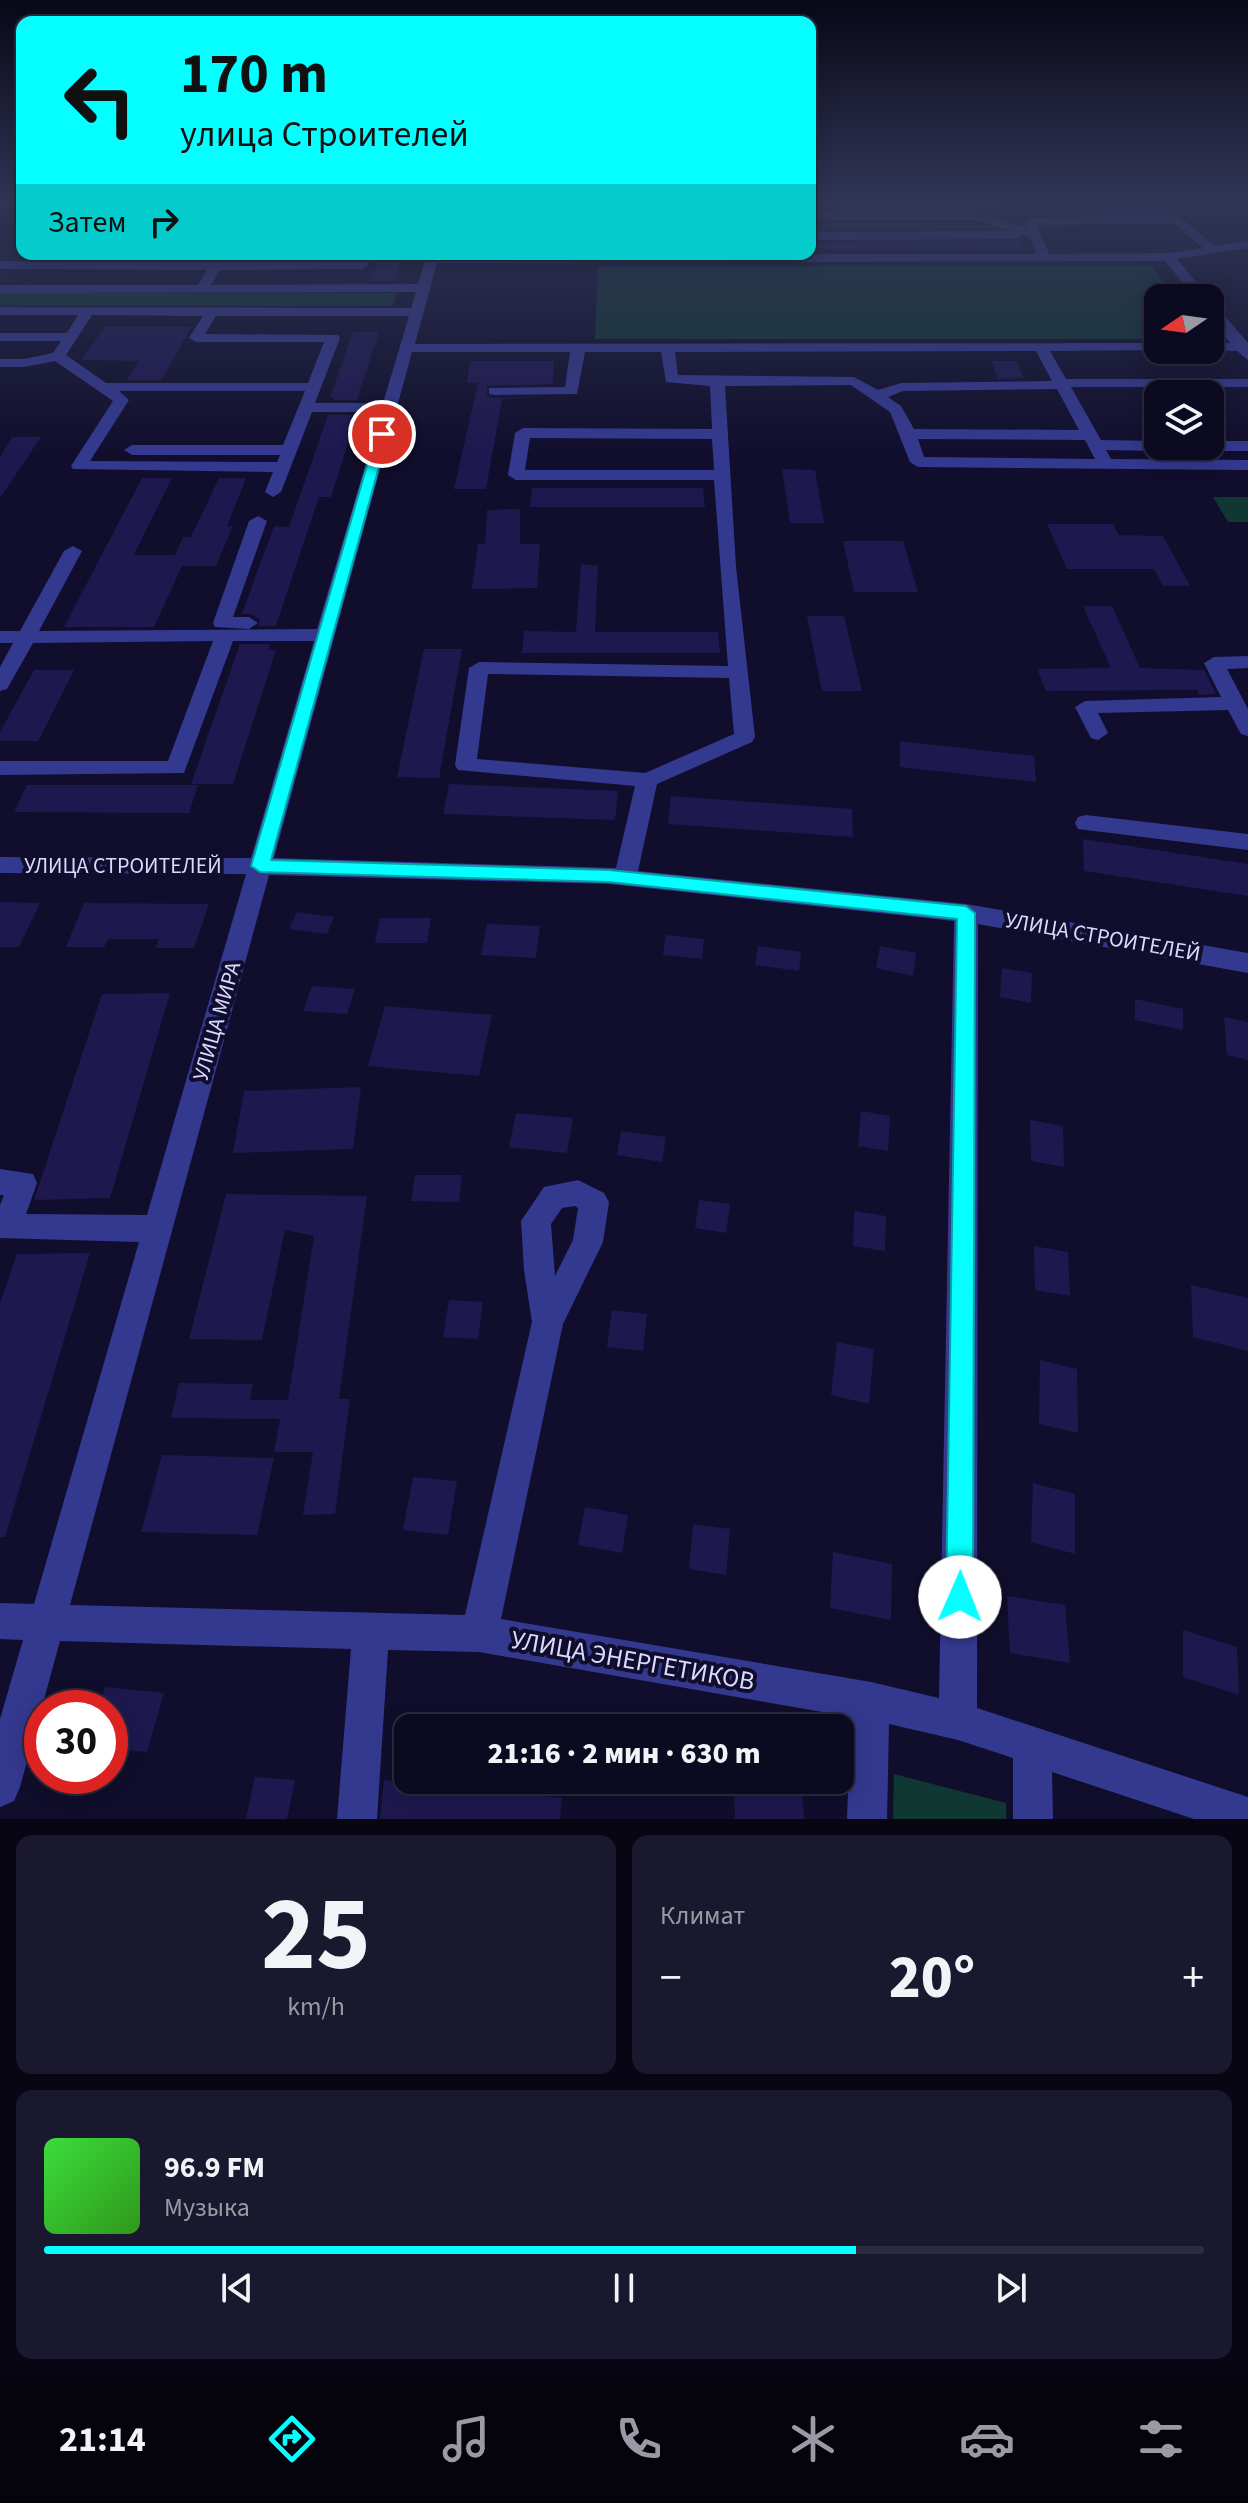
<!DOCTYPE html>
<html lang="ru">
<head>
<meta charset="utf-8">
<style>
  :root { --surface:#0c0a21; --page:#1a182e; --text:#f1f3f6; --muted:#9a9aa5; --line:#2c2b3f; --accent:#05feff }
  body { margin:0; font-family:"Source Sans 3",sans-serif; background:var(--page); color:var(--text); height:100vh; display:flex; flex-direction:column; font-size:30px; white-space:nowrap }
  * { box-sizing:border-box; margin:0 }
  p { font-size:26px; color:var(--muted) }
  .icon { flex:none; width:44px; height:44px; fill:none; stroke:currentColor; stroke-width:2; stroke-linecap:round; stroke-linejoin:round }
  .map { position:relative; height:1819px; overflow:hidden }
  .side { display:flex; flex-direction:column; gap:16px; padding:16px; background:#070612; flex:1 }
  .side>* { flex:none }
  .banner { position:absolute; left:16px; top:16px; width:800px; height:244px; border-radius:16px; box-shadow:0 4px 20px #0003,0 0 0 2px var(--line); background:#05feff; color:#111; overflow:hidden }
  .needle { width:52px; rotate:257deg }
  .buttons { position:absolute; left:1144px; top:284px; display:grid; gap:16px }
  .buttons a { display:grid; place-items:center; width:80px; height:80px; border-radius:16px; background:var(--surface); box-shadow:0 4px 20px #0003,0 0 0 2px var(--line); font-size:40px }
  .speed { position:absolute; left:24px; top:1690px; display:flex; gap:16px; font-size:40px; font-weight:700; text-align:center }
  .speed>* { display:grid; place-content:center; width:104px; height:104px; border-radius:50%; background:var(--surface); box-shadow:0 4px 20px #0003,0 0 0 2px var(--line); line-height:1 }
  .speed .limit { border:12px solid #d22; background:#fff; color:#111 }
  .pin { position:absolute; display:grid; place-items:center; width:68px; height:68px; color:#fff; margin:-34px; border:4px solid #fff; border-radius:50%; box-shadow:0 2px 8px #0007 }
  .me { position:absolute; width:88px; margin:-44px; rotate:1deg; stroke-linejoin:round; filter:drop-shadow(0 0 6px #0008) }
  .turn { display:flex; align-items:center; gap:28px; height:168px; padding:0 32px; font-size:36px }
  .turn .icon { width:104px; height:104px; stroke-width:2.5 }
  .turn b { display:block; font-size:56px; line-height:68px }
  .then { display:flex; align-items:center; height:76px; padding:0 32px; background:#0003; gap:16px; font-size:30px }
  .big { font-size:60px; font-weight:800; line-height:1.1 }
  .side .tile { flex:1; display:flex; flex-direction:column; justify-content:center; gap:12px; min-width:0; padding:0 28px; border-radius:16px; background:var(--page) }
  .side .dial { align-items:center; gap:0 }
  .dial b { font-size:104px; line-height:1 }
  .song { display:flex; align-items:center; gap:24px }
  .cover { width:96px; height:96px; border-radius:12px; background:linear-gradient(135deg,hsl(120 70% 55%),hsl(110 70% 35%)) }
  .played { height:8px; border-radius:4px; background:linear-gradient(90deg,var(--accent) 70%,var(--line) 70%) }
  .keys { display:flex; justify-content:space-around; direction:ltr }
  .heat { display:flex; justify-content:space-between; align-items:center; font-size:44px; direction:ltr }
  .side .tiles { flex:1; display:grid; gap:16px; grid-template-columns:1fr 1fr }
  .tile:last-child { grid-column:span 2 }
  .trip { position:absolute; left:394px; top:1714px; width:460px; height:80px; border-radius:16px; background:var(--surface); box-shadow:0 4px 20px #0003,0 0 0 2px var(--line); font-weight:800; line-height:80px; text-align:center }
  .menu { display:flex; height:128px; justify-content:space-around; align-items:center; background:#05040d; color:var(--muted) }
  .menu .icon { width:56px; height:56px }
  .menu .selected { color:var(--accent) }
  .menu b { font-size:36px; color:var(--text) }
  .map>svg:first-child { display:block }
</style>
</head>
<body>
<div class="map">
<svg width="1248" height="1819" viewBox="0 0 1248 1819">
  <rect width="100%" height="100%" fill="#100e2c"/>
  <g fill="#103732">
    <path d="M598 266H1152L1176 298H1158V339H595Z"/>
    <path d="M0 293H397L393 306H0Z"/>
    <path d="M1213 497H1248V522H1228Z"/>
    <path d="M894 1774 1006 1803V1819H893Z"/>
  </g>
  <g fill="#1e184f">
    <path d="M810 202H998L1007 219 977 209H810Z"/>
    <path d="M810 223H976L992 228 810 229Z"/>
    <path d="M1019 241 1023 248 810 249V243Z"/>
    <path d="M380 254H403L395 281H371Z"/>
    <path d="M105 327H191L162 380H127L139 361 81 360Z"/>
    <path d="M353 332H379L357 400H333L334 397H330Z"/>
    <path d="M470 361H554L553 384 487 386V396L493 398 552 397 502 399 486 489H454L478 383H467Z"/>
    <path d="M991 361H1016L1024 378 998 379Z"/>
    <path d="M328 415H352L351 418H356L331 497H319L276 626H258L260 620 251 614H242L274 526 289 527Z"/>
    <path d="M12 437H41L0 498V457Z"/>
    <path d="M782 469 815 470 824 523H790Z"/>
    <path d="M142 478H172L134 555H175L183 537H191L219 478H246L227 526H233L216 566H182L154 627H64Z"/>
    <path d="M532 488H703L705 507H530Z"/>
    <path d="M520 509V544H540L537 588 472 589 478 544H485L487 510Z"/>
    <path d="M1047 524H1113L1119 535 1163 536 1190 586H1163L1154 569H1067Z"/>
    <path d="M843 541H903L918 592H854Z"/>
    <path d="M581 564 598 566 595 632H718L720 653H522L524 631 576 632Z"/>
    <path d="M1083 606H1112L1140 668 1204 670 1216 694 1199 695 1197 690 1046 691 1037 669 1111 668Z"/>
    <path d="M807 616H844L862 691H822Z"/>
    <path d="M240 644H270L268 650H276L233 784H191Z"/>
    <path d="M424 649H462L439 778 397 777Z"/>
    <path d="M34 670H74L38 741H0V732Z"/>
    <path d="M900 741 1034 756 1036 782 900 767Z"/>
    <path d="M449 784 618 791 615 820 443 814Z"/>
    <path d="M27 785H198L189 813 14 812Z"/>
    <path d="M671 796 852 809 853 837 668 824Z"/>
    <path d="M1083 839 1248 864V896L1084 871Z"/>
    <path d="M0 902 40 903 19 947H0Z"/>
    <path d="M84 903 209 904 194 948H155L159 939H108L104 947H66Z"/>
    <path d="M297 912 334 917 327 934 289 929Z"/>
    <path d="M380 918H431L427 943H375Z"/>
    <path d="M487 924 540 926 536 958 481 955Z"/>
    <path d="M666 935 704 939 702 959 663 955Z"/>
    <path d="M758 946 801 952 799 971 755 965Z"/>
    <path d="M880 946 916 953 913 976 876 968Z"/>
    <path d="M1002 968 1032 973 1031 1003 1000 997Z"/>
    <path d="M312 986 355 989 347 1014 303 1011Z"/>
    <path d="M170 993 110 1198 34 1200 102 994Z"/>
    <path d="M1135 999 1183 1009V1030L1135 1020Z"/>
    <path d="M385 1006 492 1015 479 1076 368 1066Z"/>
    <path d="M1224 1017 1248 1022V1060L1227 1055Z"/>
    <path d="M361 1087 353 1149 233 1153 244 1091Z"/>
    <path d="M861 1111 890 1116 888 1151 858 1146Z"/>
    <path d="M516 1113 573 1118 567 1153 509 1147Z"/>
    <path d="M1030 1120 1063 1126 1064 1167 1031 1161Z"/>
    <path d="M621 1131 666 1137 662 1162 617 1155Z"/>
    <path d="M415 1175H462L459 1202 411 1201Z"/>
    <path d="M226 1194 367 1196 339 1399H350L335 1514 303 1515 313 1452H274L280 1419 171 1418 179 1383 253 1384 250 1400H288L314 1236 285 1230 262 1340 189 1339Z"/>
    <path d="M699 1200 730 1204 726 1233 695 1228Z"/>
    <path d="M854 1211 886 1216 885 1251 853 1246Z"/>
    <path d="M1034 1246 1068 1252 1070 1296 1035 1290Z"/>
    <path d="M90 1253 5 1537H0V1303L17 1254Z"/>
    <path d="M1191 1285 1248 1298V1351L1193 1337Z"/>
    <path d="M449 1300 483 1302 478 1339 443 1337Z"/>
    <path d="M612 1310 647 1314 643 1351 607 1347Z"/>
    <path d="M837 1342 874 1349 869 1404 831 1395Z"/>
    <path d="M1040 1360 1077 1369 1078 1433 1039 1424Z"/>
    <path d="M162 1455 274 1458 257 1535 141 1532Z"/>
    <path d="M413 1477 457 1481 448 1535 403 1530Z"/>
    <path d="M1033 1483 1075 1494V1554L1031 1542Z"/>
    <path d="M585 1507 628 1515 622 1553 578 1545Z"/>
    <path d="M693 1524 730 1529 726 1575 689 1569Z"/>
    <path d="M833 1552 892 1564 891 1620 830 1608Z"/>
    <path d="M1007 1596 1065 1605 1070 1663 1010 1653Z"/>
    <path d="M1183 1630 1237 1647 1239 1695 1183 1677Z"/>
    <path d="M105 1687 164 1693 147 1752 110 1748V1708H98Z"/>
    <path d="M255 1777 295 1780 287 1819H246Z"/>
    <path d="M384 1780 562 1798 560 1819H380Z"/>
    <path d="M734 1791 802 1792 804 1819H735Z"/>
  </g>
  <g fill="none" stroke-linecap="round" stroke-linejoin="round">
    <g fill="#343990" fill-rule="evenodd">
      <path d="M810 212H977L1027 228 1024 222 1030 218 1177 215 1215 246 1248 240V248L1177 259 1209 298H1195L1165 261 437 263 415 344 1158 343V350H1163L1050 351 1066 379H1248V387H1071L1101 440 1158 441V446H1166L1158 451 1106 450 1111 459 1248 460V470L918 467 910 462 890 412 851 385 725 386 736 567 755 737 752 742 657 784 638 871 966 904 1248 953V973L978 924 977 1708 1248 1797V1819H1194L1052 1772 1053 1819H1013V1758L958 1740 889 1724 887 1819H847L851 1717 479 1652 388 1650 377 1819H337L351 1649 60 1641 20 1787 14 1801 0 1807V1719L23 1640 0 1639V1603L34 1604 139 1242 0 1238V1205L4 1195H0V1169L33 1174 37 1183 26 1214 147 1215 246 874 0 873V857L251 858 314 641H233L184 773 0 775V761H168L213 641 33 643 7 689 0 691V667L13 643H0V631H20L64 551 73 546 82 551 39 631 317 629 381 412H312L281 492 273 497 265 492 273 472 73 469 71 466 113 401 55 361 24 367H0V359H24L53 353 61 341H0V333H67L78 315H0V307L411 308 416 292 0 293V285H198L207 270 0 269V261L212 262 216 254H228L224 262 357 261 359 254H371L368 265 362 269 220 270 211 285 418 284 427 254H1036L1030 237 1023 235 1017 239 810 240V232L1012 231 976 220H810ZM1174 223 1203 248 1169 253 1049 254 1037 225ZM92 315 203 316 189 338 196 342H324L308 383H106L66 355ZM216 316H409L383 403H315L340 338 338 335 205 334ZM1036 351 1052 381 901 383 878 390 854 377 678 375 675 352ZM412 352H570L565 387 489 388V394L494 395 577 394 585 352H661L666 382 710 386 712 429 523 428 515 433 508 475 516 480H714L728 666 479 662 469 668 455 765 458 770 635 786 616 868 274 858ZM1057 389 1079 430 914 429 901 406 888 397 903 391ZM119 391H305L283 445H132L124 450 132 455H280L277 462 90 461 129 400ZM530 438 712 439 714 470H525ZM918 439 1085 440 1095 459 924 457ZM488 674 729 678 734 734 645 773 477 759ZM269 875 609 884 954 921 939 1698 871 1682 501 1619 563 1324 603 1242 609 1202 604 1193 578 1180 544 1187 521 1221 524 1270 532 1322 465 1615 70 1605ZM575 1206 578 1208 573 1240 555 1276 551 1224 562 1208Z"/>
      <path d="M1210 304 1215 305 1248 343V360L1237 351 1205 350H1210V343H1230L1210 317Z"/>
      <path d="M1210 441H1248V451H1199L1191 446H1210Z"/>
      <path d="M258 516 267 521 233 617H249L258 623 249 629 215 627 213 623 249 521Z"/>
      <path d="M1248 656V668L1227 669 1248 709V736L1241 734 1228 710 1098 713 1108 733 1098 740 1091 738 1075 707 1085 701 1221 697 1204 663 1214 657Z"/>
      <path d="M1086 815 1248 834V850L1078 829 1075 823 1078 817Z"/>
    </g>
  </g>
  <linearGradient id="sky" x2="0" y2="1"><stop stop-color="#090818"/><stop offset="0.44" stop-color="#313656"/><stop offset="1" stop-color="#313656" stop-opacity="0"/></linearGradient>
  <rect width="1248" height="455" fill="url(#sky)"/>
  <path fill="#05feff" stroke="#03a5a6" stroke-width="2" d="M382 430 388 434 271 860 609 870 966 906 975 913 973 1597 969 1606 960 1611 950 1606 946 1597 957 919 609 882 260 872 251 866 376 434Z"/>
  <g text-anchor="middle" stroke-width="8" stroke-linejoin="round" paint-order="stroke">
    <g font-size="22" fill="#dad9ff" stroke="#100e2c">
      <text x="123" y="873">УЛИЦА СТРОИТЕЛЕЙ</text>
      <text transform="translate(1103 936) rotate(10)" y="8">УЛИЦА СТРОИТЕЛЕЙ</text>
      <text transform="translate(216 1021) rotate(-74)" y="8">УЛИЦА МИРА</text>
    </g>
    <g font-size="26" fill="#dad9ff" stroke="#100e2c">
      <text transform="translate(633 1660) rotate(10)" y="9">УЛИЦА ЭНЕРГЕТИКОВ</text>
    </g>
  </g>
</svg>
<div class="buttons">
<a><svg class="needle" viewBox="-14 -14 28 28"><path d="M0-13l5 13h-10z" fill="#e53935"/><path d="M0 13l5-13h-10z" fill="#9a9aa5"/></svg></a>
<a><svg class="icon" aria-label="layers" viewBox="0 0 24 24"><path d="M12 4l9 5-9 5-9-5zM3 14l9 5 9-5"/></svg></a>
</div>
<div class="speed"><div class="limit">30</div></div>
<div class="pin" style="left:382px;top:434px;background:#d93025"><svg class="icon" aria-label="arrive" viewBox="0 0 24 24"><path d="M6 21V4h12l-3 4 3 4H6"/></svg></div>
<svg class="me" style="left:960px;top:1597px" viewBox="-20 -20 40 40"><circle r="19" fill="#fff"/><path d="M0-13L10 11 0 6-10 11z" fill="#05feff"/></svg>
<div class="trip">21:16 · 2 мин · 630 m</div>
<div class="banner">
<div class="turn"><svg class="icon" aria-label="left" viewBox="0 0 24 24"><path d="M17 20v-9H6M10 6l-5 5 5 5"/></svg><div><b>170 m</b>улица Строителей</div></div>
<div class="then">Затем<svg class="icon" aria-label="right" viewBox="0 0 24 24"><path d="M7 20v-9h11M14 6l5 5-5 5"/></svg></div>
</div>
</div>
<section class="side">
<div class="tiles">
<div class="tile dial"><b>25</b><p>km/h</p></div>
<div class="tile"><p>Климат</p>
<div class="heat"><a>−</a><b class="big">20°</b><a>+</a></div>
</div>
<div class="tile">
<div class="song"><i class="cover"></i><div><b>96.9 FM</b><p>Музыка</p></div></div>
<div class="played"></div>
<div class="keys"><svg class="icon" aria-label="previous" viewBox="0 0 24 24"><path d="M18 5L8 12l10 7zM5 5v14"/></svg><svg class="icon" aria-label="pause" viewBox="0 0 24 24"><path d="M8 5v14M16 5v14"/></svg><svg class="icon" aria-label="next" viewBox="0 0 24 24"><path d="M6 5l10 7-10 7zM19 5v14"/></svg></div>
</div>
</div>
</section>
<nav class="menu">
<b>21:14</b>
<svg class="icon selected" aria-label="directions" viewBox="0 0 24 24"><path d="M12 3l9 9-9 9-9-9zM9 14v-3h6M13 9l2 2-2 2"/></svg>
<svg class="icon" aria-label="music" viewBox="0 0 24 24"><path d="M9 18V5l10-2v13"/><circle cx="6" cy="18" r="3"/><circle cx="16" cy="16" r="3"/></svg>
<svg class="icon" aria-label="phone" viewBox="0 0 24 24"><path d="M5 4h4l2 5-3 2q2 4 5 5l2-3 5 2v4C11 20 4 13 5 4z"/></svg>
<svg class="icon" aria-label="climate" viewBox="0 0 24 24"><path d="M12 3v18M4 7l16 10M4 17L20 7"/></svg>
<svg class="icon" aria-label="car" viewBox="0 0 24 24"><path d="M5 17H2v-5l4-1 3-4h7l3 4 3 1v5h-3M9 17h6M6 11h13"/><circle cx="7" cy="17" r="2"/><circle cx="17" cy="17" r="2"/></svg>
<svg class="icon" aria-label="filters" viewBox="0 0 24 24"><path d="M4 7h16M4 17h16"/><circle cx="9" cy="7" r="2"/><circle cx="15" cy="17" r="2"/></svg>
</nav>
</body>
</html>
